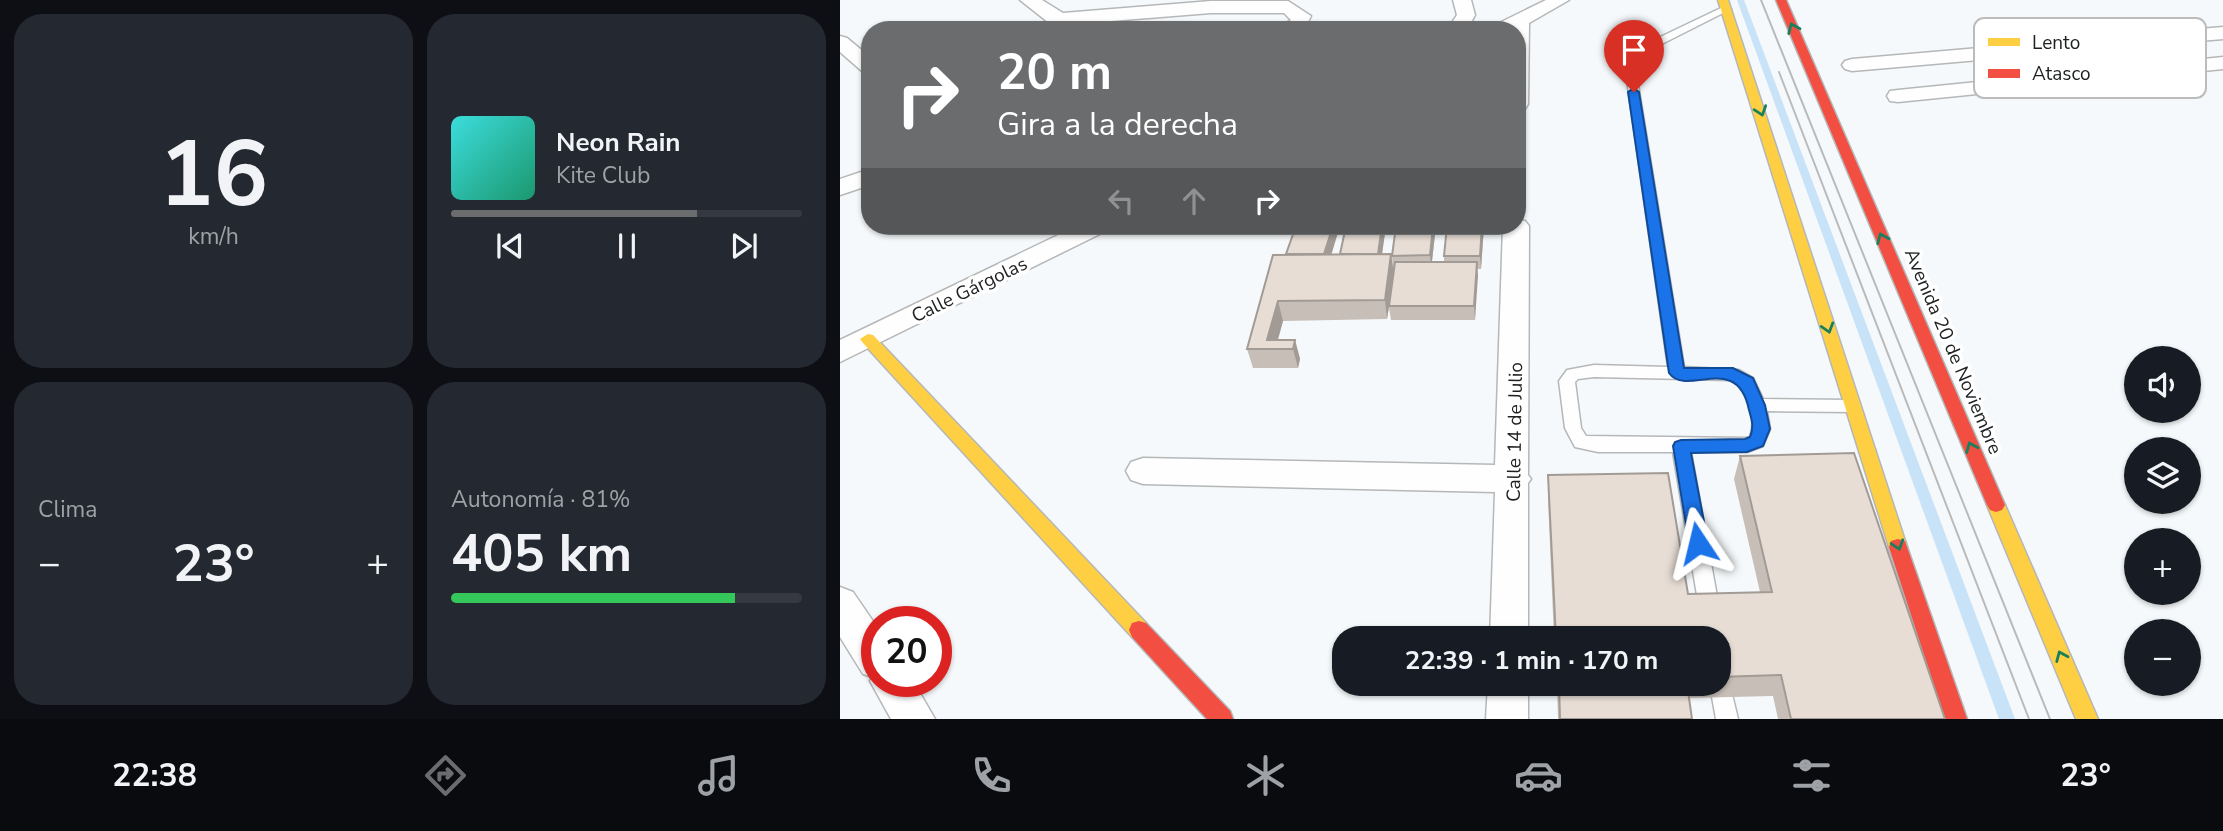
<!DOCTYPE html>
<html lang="es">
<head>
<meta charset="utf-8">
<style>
  :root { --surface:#171b24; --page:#242831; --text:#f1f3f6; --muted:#9ea1a6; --line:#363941; --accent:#6a6c6d }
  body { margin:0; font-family:"Nunito Sans",sans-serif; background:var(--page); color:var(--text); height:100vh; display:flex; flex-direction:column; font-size:26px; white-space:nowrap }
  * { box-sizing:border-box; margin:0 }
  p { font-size:23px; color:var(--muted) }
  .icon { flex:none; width:38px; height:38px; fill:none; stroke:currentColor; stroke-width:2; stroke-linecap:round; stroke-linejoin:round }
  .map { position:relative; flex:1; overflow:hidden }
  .side { display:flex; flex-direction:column; gap:14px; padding:14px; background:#0d0f14; width:840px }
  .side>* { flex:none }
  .banner { position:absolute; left:21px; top:21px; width:665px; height:214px; border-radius:28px; box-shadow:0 2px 5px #0004; background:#6a6c6d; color:#fff; overflow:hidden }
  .buttons { position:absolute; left:1284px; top:346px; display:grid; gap:14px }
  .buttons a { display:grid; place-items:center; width:77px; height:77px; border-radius:50%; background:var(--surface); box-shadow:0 2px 5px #0004; font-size:35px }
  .speed { position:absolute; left:21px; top:606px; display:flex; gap:14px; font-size:35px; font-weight:700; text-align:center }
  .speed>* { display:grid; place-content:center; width:91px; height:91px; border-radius:50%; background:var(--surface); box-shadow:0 2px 5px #0004; line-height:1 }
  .speed .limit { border:10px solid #d22; background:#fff; color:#111 }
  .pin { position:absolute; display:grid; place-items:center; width:60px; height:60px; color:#fff; margin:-72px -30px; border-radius:50% 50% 50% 0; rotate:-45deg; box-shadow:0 0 7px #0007 }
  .pin .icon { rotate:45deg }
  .me { position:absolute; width:77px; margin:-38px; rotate:350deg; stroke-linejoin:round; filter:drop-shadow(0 0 5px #0008) }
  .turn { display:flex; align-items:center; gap:24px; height:147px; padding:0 21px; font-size:32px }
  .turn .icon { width:91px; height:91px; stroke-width:2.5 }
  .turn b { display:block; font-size:49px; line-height:60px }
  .lanes { display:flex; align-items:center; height:66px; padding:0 21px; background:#0003; justify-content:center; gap:35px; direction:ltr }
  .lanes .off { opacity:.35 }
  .big { font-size:52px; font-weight:700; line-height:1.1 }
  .side .card { flex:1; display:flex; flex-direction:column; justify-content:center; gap:10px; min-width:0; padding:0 24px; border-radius:28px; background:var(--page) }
  .side .dial { align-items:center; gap:0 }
  .dial b { font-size:91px; line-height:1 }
  .song { display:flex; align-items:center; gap:21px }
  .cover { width:84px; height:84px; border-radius:10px; background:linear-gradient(135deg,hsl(180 70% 55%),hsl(160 70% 35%)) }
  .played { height:7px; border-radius:4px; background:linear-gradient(90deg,var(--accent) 70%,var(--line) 70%) }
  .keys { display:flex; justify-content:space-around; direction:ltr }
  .heat { display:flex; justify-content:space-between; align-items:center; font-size:38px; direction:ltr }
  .charge { height:10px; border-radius:5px; background:linear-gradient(90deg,#34c759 81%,var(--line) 0) }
  .side .tiles { flex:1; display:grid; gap:14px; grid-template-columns:repeat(2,1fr) }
  .trip { position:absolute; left:492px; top:626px; width:399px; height:70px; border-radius:28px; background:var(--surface); box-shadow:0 2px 5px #0004; font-weight:700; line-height:70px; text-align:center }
  .tab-bar { display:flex; height:112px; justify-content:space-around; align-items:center; background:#090b0e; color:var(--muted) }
  .tab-bar .icon { width:49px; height:49px }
  .tab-bar .active { color:var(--accent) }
  .tab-bar b { font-size:32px; color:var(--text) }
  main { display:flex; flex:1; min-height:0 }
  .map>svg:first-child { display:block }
</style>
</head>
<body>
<main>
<section class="side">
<div class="tiles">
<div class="card dial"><b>16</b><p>km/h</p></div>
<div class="card">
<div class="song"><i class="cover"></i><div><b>Neon Rain</b><p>Kite Club</p></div></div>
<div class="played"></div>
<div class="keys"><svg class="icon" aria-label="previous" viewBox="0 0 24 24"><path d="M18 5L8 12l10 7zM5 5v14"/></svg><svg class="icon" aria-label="pause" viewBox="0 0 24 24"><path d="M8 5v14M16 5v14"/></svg><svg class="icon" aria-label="next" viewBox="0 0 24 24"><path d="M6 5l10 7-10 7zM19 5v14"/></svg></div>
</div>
<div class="card"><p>Clima</p>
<div class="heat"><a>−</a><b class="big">23°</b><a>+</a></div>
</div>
<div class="card"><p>Autonomía · 81%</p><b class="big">405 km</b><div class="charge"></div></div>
</div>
</section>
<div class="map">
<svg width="1383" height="719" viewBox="0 0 1383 719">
  <rect width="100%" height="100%" fill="#f6f9fb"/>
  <path fill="#c8e2f7" d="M897 0H904L1175 719H1159Z"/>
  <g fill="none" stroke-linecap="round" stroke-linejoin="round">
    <g stroke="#b5b7b8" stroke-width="3">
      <g id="lane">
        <path d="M883 7 891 9 800 55 795 66 844 367 899 370 913 378 923 399 1011 400 1017 402 1019 406 1017 410 1011 412 927 411 930 429 923 446 907 452H851L880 613 877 619 870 622 863 619 860 613 833 452H758L735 447 725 428 719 381 727 370 754 365 828 367 785 66 791 51ZM754 377 890 380C894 382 898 383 901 386 910 396 916 424 910 437L906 438 746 436 741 428 735 382 738 379Z"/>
        <path d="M883 687 891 690 898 719H876L872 697 875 690Z"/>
      </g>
    </g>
    <g stroke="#b5b7b8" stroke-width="3">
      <g id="street">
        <path d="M180 0H202L223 13 371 1H448L471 16C464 33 452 30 435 30L451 20 444 13H371L233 24 238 30H218Z"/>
        <path d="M613 0H631L635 15 627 30H607L617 15Z"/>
        <path d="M706 0H729L689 23 688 104 685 109 677 110V30H650L653 26Z"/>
        <path d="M1383 27V39L1012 71 1005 69 1002 65 1005 61 1012 59Z"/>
        <path d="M0 36 7 38 30 57V74L23 72 0 52Z"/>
        <path d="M1383 57V69L1058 102 1050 101 1047 96 1050 91 1058 90Z"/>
        <path d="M30 169V185L0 195V179Z"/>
        <path d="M677 219 685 221 689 226 688 475 691 479 688 483V639H650L655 492 303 484 291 480 286 471 291 462 303 458 655 465 663 226H677Z"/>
        <path d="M237 226H270L266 231 0 362V340Z"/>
        <path d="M0 587 13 592 37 627V681H73L95 719H51L30 681 32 677 23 674 0 637Z"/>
        <path d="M648 684H688V719H646Z"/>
      </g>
    </g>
    <g stroke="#b5b7b8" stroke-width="3">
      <g id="slow">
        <path d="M878 0H888L1067 547 1065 553 1058 555 1051 553 1049 547Z"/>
        <path d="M28 334 33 335 306 623 309 630 306 637 299 639 292 637 23 343 20 339Z"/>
        <path d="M1156 498 1162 500 1165 505 1258 719H1236L1147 505 1150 500Z"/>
      </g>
    </g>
    <g stroke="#b5b7b8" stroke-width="3">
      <g id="jam">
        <path d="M936 0H946L1165 505 1162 510 1156 512 1150 510 1147 505Z"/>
        <path d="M1058 539 1065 541 1067 547 1127 719H1105L1049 547 1051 541Z"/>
        <path d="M299 621 306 623 390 711 393 719H367L292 637 289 630 292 623Z"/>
      </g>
    </g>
    <use href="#lane" fill="#fefefe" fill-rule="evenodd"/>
    <use href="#street" fill="#fefefe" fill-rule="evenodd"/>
    <use href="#slow" fill="#ffcf43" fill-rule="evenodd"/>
    <use href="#jam" fill="#f24e42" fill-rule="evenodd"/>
    <g stroke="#bababa" stroke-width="2">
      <path d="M921 0 1210 719"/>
      <path d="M939 72 1189 719"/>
    </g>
  </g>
  <g fill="#c7beb7">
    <path d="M506 226H546L542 254 554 273V269H553L552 256 556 226H596L592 262H604V256L607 226H644L641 269H637L635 320H551L549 308 547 319 443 321 438 340H455L460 359 458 368H413L407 349 433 255 500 254Z"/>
    <path d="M900 456 1105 719H938L933 696 849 698 852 719H718L717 684H878V639H714L708 498V475L848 594 920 592 894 479Z"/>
  </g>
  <g fill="#a29b95">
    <path d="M493 226H500L487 269 484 255Z"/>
    <path d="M542 226H546L540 268 538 254Z"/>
    <path d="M593 226H596L591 269 590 255Z"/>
    <path d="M642 226H644L641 269 640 256Z"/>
    <path d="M551 254 554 273 547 319 545 300Z"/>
    <path d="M637 262 638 276 635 320 634 306Z"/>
    <path d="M438 301 443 321 435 349 427 340Z"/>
    <path d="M455 340 460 359 458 368 453 349Z"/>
  </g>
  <g fill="#e7ddd5" stroke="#a29b95" stroke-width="2">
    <path d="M456 226H493L484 254H446Z"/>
    <path d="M506 226H542L538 254H500Z"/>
    <path d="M556 226H593L590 255 552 256Z"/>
    <path d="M607 226H642L640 256H604Z"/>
    <path d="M551 254 545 300 438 301 427 340H455L453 349H407L433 255Z"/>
    <path d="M555 262H637L634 306H549Z"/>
    <path d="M1014 453 1105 719H951L941 675 878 677V639H716L708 475 828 473 848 594 932 592 900 456Z"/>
    <path d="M719 684H847L852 719H720Z"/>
  </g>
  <defs><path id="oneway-chevron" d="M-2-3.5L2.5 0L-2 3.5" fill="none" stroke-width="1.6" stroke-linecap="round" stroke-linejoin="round" transform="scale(1.75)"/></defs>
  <g stroke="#1a805c">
    <use href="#oneway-chevron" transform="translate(953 28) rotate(-113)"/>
    <use href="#oneway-chevron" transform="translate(921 111) rotate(71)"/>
    <use href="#oneway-chevron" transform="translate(1042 238) rotate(-113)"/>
    <use href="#oneway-chevron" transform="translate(988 328) rotate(73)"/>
    <use href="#oneway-chevron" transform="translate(1131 447) rotate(-113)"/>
    <use href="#oneway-chevron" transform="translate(1058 545) rotate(72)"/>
    <use href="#oneway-chevron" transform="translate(1221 656) rotate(-113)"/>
  </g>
  <path fill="#1a73e8" stroke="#114b97" stroke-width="2" d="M794 88 799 92 844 368H893L913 378 925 405 930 429 923 446 907 452 851 453 868 543 865 549 858 551 851 549 849 543 833 446 835 442 841 440 905 439 910 437C914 427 912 420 909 410 897 351 847 398 829 373L788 92Z"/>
  <g text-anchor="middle" stroke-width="7" stroke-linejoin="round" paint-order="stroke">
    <g font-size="19" fill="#1e2021" stroke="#fff">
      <text transform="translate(129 289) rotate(-26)" y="7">Calle Gárgolas</text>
      <text transform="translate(1114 351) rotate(67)" y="7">Avenida 20 de Noviembre</text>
      <text transform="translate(674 432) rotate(-89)" y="7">Calle 14 de Julio</text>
    </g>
  </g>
  <rect x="1134" y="18" width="232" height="80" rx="10" fill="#fff" stroke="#bcbcbc" stroke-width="2"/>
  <rect x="1148" y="38" width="32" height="8" fill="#ffcf43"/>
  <rect x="1148" y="69" width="32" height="9" fill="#f24e42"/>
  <g font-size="19" fill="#1e2021">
    <text x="1192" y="49">Lento</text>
    <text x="1192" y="80">Atasco</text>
  </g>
</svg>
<div class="buttons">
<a><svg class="icon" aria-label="sound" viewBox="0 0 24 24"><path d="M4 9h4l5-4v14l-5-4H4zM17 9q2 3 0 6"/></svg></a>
<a><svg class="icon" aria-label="layers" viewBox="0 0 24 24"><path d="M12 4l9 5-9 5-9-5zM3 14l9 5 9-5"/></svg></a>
<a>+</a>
<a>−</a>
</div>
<div class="speed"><div class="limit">20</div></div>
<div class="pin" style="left:794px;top:92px;background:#d93025"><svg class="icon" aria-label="arrive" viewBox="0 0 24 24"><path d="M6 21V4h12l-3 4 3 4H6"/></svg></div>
<svg class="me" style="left:858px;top:543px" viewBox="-20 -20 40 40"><path d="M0-17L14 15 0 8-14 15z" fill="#1a73e8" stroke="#fff" stroke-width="4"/></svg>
<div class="trip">22:39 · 1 min · 170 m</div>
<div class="banner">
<div class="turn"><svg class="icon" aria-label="right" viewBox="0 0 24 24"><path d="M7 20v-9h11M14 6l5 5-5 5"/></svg><div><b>20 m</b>Gira a la derecha</div></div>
<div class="lanes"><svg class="icon off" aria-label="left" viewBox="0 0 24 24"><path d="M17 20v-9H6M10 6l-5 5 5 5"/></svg><svg class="icon off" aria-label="ahead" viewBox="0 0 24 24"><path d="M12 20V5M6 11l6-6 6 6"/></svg><svg class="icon" aria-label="right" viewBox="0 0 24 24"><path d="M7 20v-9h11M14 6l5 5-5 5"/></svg></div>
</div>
</div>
</main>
<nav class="tab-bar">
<b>22:38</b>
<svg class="icon active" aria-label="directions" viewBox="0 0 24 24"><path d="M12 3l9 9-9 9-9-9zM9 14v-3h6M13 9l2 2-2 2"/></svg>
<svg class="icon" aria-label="music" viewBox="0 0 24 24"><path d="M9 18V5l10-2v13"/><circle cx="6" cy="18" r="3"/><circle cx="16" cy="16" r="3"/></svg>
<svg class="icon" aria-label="phone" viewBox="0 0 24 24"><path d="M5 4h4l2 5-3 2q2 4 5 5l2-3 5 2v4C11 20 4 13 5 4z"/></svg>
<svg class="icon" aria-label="climate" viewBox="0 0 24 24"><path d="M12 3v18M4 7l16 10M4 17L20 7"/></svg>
<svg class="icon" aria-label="car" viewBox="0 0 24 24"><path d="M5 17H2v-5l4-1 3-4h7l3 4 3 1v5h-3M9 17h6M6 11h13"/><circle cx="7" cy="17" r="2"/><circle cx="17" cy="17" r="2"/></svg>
<svg class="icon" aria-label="filters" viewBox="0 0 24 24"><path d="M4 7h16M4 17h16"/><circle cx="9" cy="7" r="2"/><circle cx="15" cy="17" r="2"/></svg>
<b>23°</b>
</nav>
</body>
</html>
